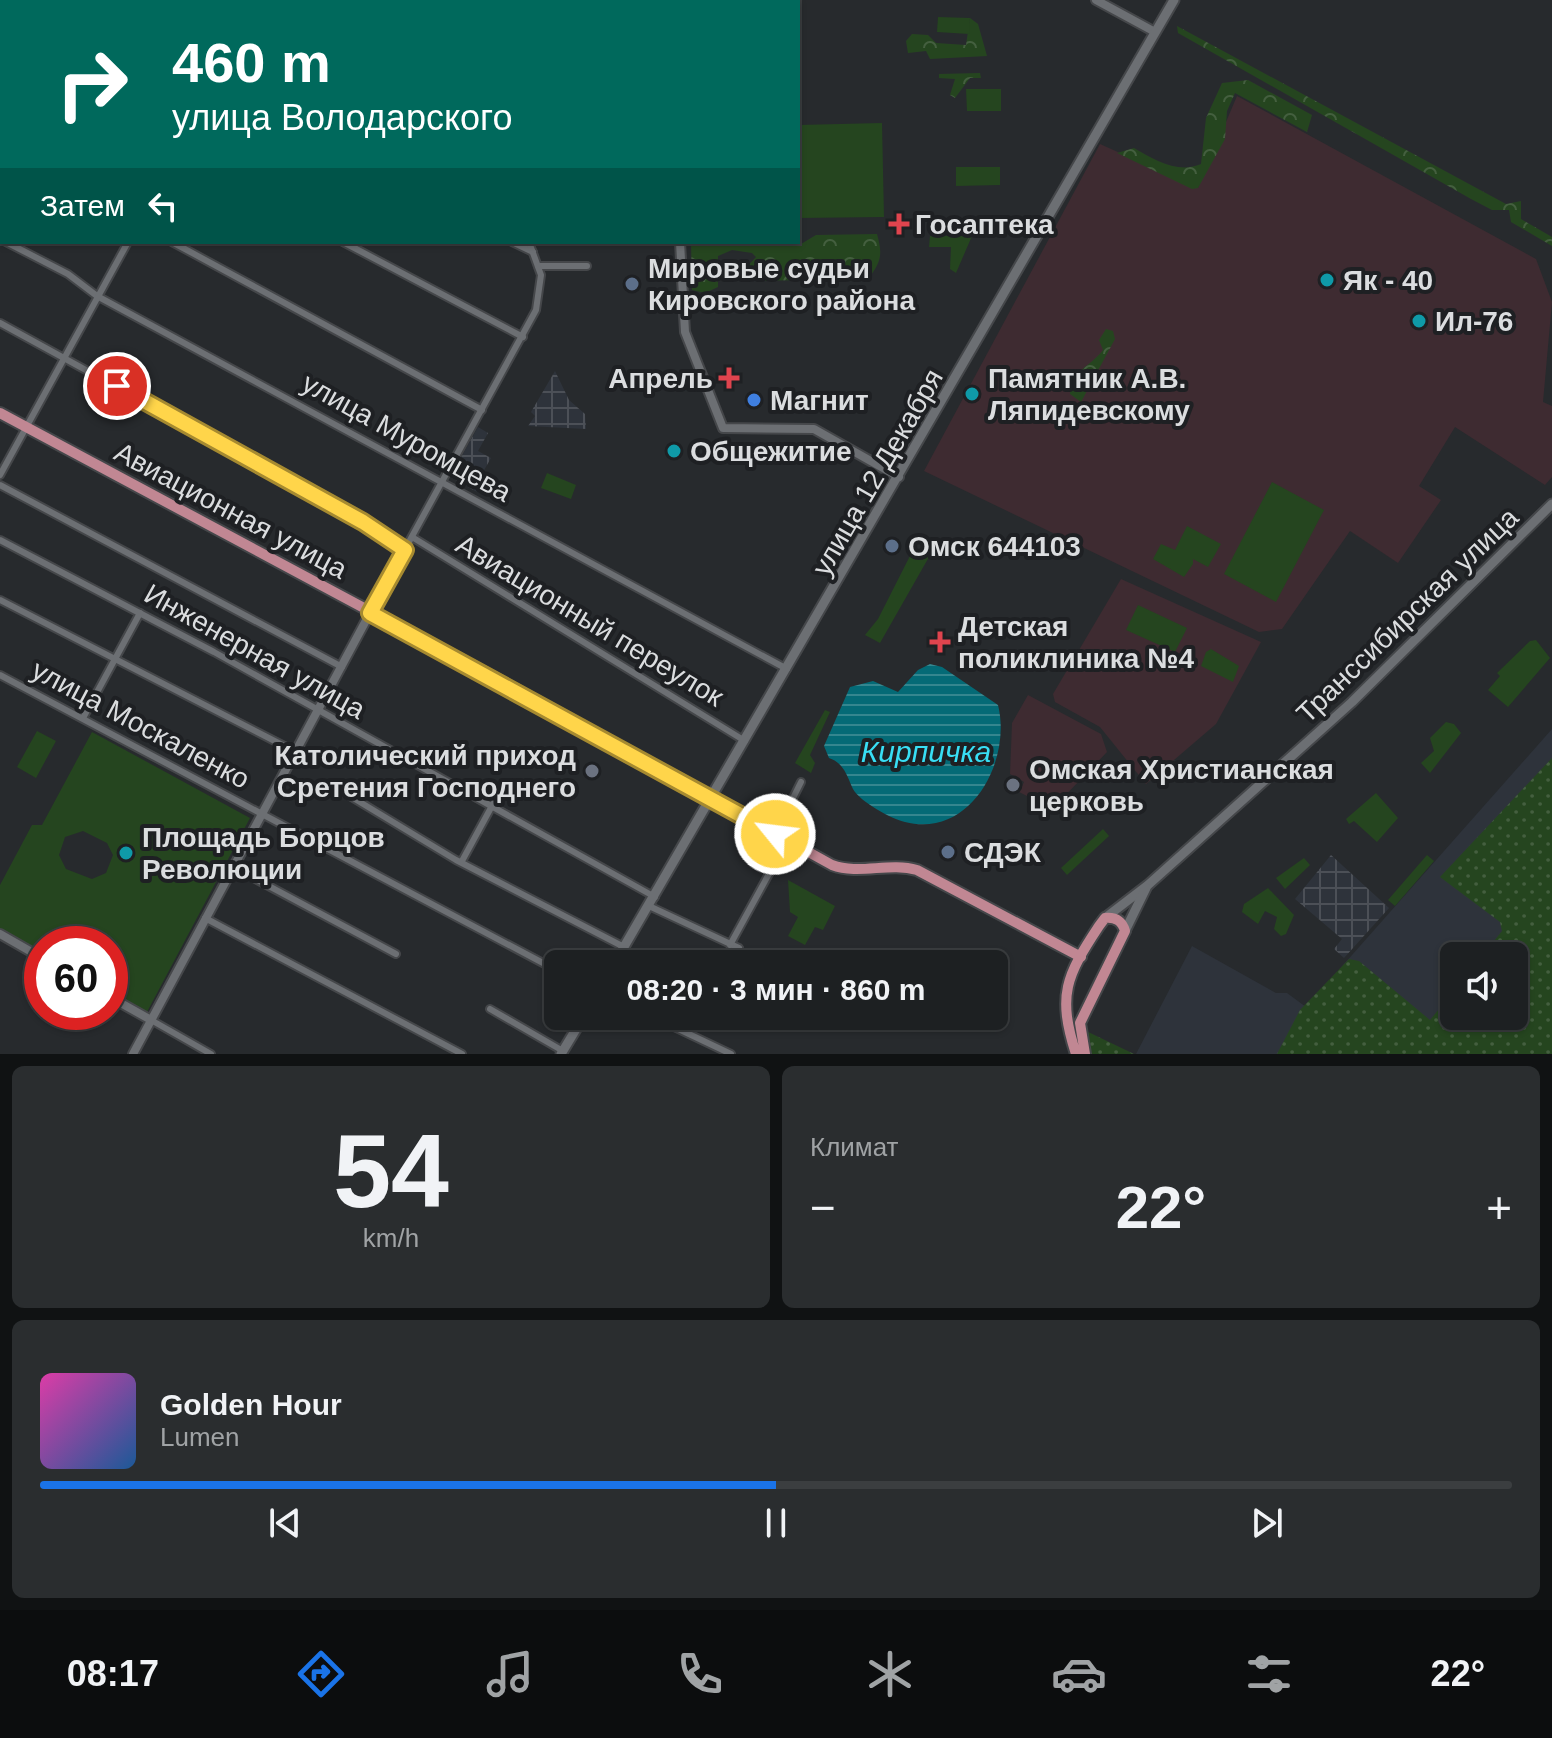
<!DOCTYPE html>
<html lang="ru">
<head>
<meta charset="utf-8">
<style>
  :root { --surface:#1d2022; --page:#2a2d2f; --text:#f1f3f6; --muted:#a0a3a5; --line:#3b3e40; --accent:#1a73e8 }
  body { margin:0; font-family:Helvetica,sans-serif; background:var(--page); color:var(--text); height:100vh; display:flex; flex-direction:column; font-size:30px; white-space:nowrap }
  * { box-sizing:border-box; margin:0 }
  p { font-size:26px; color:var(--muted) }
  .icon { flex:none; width:44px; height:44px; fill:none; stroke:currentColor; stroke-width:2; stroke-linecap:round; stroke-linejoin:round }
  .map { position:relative; height:1054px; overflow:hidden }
  .panel { display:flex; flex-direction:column; gap:12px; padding:12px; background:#101213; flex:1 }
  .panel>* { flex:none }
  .hud { position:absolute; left:0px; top:0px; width:800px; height:244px; box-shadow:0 2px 6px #0004,0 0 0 2px var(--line); background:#00695c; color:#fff; overflow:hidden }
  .fabs { position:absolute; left:1440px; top:942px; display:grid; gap:16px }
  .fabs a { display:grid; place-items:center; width:88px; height:88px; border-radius:12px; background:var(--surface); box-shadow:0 2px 6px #0004,0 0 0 2px var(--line); font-size:40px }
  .speed { position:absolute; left:24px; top:926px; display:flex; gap:16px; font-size:40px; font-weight:700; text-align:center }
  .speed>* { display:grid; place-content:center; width:104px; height:104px; border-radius:50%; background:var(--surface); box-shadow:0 2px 6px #0004,0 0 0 2px var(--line); line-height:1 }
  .speed .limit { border:12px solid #d22; background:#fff; color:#111 }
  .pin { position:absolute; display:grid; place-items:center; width:68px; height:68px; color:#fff; margin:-34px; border:4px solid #fff; border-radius:50%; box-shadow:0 2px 8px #0007 }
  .me { position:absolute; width:88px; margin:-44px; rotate:299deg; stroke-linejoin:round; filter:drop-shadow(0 0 6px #0008) }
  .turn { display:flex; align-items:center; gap:28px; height:168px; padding:0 40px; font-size:36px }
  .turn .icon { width:104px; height:104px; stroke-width:2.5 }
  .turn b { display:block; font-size:56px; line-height:68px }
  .then { display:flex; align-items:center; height:76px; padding:0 40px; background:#0003; gap:16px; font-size:30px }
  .big { font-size:60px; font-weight:700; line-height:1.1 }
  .panel .tile { flex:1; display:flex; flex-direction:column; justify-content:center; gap:12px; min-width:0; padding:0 28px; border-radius:12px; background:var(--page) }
  .panel .dial { align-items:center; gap:0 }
  .dial b { font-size:104px; line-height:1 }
  .song { display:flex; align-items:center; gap:24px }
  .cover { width:96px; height:96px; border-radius:12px; background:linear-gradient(135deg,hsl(320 70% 55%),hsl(210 70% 35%)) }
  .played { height:8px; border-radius:4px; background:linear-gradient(90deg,var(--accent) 50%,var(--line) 50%) }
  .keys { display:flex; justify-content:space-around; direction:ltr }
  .heat { display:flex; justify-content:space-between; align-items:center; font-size:44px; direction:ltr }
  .panel .tiles { flex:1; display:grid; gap:12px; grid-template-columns:1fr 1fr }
  .tile:last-child { grid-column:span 2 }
  .trip { position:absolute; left:544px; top:950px; width:464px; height:80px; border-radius:12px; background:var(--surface); box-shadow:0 2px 6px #0004,0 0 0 2px var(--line); font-weight:700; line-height:80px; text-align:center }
  .tabs { display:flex; height:128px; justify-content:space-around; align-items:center; background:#0c0d0e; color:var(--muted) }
  .tabs .icon { width:56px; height:56px }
  .tabs .current { color:var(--accent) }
  .tabs b { font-size:36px; color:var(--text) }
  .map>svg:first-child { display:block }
</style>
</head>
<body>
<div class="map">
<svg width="1552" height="1054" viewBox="0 0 1552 1054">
  <defs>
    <pattern id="industrial-grid" width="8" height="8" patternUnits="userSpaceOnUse" patternTransform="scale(2)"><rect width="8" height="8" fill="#2e333b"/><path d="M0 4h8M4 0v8" fill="none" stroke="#4c5057"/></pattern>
    <pattern id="grass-dots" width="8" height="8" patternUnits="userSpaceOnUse" patternTransform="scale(2)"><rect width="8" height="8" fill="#25451f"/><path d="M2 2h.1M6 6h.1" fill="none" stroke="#445f3f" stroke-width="1.8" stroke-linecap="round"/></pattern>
    <pattern id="forest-crowns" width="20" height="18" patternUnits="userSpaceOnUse" patternTransform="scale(2)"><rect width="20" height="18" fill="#25451f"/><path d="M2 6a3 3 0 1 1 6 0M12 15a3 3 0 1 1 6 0" fill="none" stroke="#445f3f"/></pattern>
    <pattern id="water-rules" width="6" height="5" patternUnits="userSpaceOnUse" patternTransform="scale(2)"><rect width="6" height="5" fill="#046a76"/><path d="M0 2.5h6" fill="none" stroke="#34868f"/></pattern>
  </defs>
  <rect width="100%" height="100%" fill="#272a2d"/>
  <g fill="url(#industrial-grid)">
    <path d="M555 371 569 400 585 414 586 429 528 426 535 416 531 412Z"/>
    <path d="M478 427 488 433 478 451 491 458 483 472 489 476 479 493 450 477Z"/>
    <path d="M1331 855 1389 908 1344 958 1334 949 1342 939 1295 899Z"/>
  </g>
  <g fill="#3e2b31">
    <path d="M1237 96 1536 259 1552 302 1543 402 1552 406V477L1545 485 1455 427 1419 486 1441 500 1398 563 1350 531 1282 629 1259 632 924 471 1100 144 1198 188Z"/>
    <path d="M1121 579 1261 642 1216 724 1146 784 1100 727 1055 702 1053 694Z"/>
    <path d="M1028 695 1101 734 1107 752 1057 804 1045 805 1019 792 1024 782 1010 774 1012 723Z"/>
  </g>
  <path fill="#2e333b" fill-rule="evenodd" d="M1552 729V1054H1136L1192 946 1276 993H1287L1306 1007ZM1454 956H1514V1016H1454Z"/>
  <g fill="url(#grass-dots)">
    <path d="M1552 758V1054H1277L1300 1010 1349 959 1359 961 1430 1020 1454 991V1016H1514V956H1482L1502 931 1500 922 1440 877Z"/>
    <path d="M1084 1030 1134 1054H1090L1084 1042Z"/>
  </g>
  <g fill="url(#forest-crowns)">
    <path d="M970 18 978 24 987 56 930 59 926 51 908 53 906 41 912 34 928 35 936 43 966 45Z"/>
    <path d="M1177 26 1506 204 1521 201V219L1552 237V246L1511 222 1509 210H1492L1471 199 1178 33Z"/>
    <path d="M980 73 981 78H970L955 98 950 95 955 79 939 78V74Z"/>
    <path d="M1248 80 1312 115 1307 132 1235 93 1227 111 1225 139 1198 188 1192 189 1117 153 1134 148C1155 160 1178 174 1201 164L1206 118 1222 83Z"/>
    <path d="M877 234C882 252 882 260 871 275H865V279L742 281 743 271 756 257 752 253 732 250 718 256V287L705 293 692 290 691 242H744L758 246 801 244 816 235Z"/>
    <path d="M1106 329 1113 331 1115 339 1081 402 1070 394C1071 371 1091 366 1103 350L1099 340Z"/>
  </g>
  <g fill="#25451f" fill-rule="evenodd">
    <path d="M938 17 970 18 969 34 937 32Z"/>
    <path d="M966 89H1001V111H967Z"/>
    <path d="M882 123 884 217 798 218V125Z"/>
    <path d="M956 167H1000V185L956 186Z"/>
    <path d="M930 236H972L956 273 950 269 951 247H929Z"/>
    <path d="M547 473 576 485 571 499 541 488Z"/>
    <path d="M1272 482 1324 510 1276 602 1224 574Z"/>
    <path d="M1187 526 1221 544 1208 567 1193 559V564L1184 577 1153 559 1161 544 1175 550Z"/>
    <path d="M914 548 929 557 880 643 865 635 878 619Z"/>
    <path d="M1138 605 1187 628 1175 652 1126 630Z"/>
    <path d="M1536 640 1550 658 1508 707 1488 690 1500 676 1497 673 1530 641Z"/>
    <path d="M1211 649 1239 666 1233 682 1201 666 1206 652Z"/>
    <path d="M825 710 830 712 810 755 815 763 811 773 795 763Z"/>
    <path d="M1446 722 1454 724 1461 733 1430 773 1421 763 1434 751 1430 738Z"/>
    <path d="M37 731 56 741 36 778 17 767Z"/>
    <path d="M92 732 250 818 147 1012 110 991V944H42V953L0 929V885L32 825H42ZM83 831 107 843 113 855 106 873 92 879 66 869 59 855 65 837Z"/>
    <path d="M1376 793 1398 818 1377 842 1354 821 1349 824 1346 819Z"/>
    <path d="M1103 829 1109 836 1067 875 1061 868Z"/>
    <path d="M1427 855 1434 861 1395 906 1388 900Z"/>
    <path d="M1304 858 1310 865 1285 889 1276 878Z"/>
    <path d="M788 880 835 906 823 930 815 927 805 945 788 936 798 917 790 912Z"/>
    <path d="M1268 888 1294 915 1286 934 1281 936 1274 929 1277 917 1265 911 1258 924 1242 912 1244 904Z"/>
  </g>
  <path fill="url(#water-rules)" d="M930 664 942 667 998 705C1012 760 971 839 905 822 892 819 860 802 853 789 847 776 844 763 829 758L824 746 850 687 873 681 898 692 918 670Z"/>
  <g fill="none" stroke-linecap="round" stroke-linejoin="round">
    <g stroke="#45474a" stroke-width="10">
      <g id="minor">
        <path d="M36 0 40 2"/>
        <path d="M0 69 2 70"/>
        <path d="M0 149 2 150"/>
        <path d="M0 239 2 240"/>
        <path d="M6 242 68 274 97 296 787 669"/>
        <path d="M172 242 482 410"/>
        <path d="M343 242 523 337"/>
        <path d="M512 242 533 252"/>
        <path d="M538 266H587"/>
        <path d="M0 323 363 522 405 550"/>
        <path d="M0 475 128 242"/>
        <path d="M0 485 342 667"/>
        <path d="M412 537 745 741"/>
        <path d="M0 540 214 652 655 897"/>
        <path d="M0 600 296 752"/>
        <path d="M370 613 536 310 541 275 529 242"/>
        <path d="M0 675 558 971"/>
        <path d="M83 718 140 613"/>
        <path d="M335 787 456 860 624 947"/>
        <path d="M462 861 493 804"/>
        <path d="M233 867 396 954"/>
        <path d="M778 869 775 834 801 782"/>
        <path d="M649 906 739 948"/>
        <path d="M205 918 462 1054"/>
        <path d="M730 945 776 861"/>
        <path d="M490 1009 563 1051"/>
        <path d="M651 1016 731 1054"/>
        <path d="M151 1020 211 1054"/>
      </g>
    </g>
    <g stroke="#45474a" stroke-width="12">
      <g id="tertiary">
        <path d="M677 0V2"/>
        <path d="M1096 0 1155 32"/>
        <path d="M680 242 685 332 723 428 814 429 899 477"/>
        <path d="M0 934 42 958"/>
        <path d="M110 997 151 1020"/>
        <path d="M133 1054 370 613"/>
      </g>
    </g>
    <g stroke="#45474a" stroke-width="13">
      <g id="secondary">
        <path d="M1105 918 1148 885 1352 702 1552 504"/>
        <path d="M1125 931 1146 888"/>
        <path d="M614 964 1174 0"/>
        <path d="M561 1054 584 1016"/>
      </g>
    </g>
    <g stroke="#45474a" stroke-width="14">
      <g id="primary">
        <path d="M0 413 504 683 832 865C859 875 889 862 917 870L1081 957"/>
        <path d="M1076 1054C1057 995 1066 976 1099 926L1105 918C1116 917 1122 921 1125 931L1080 1023 1085 1054"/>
      </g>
    </g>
    <use href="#minor" stroke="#6c6f73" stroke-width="6"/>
    <use href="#tertiary" stroke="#6c6f73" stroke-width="8"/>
    <use href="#secondary" stroke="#6c6f73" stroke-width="9"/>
    <use href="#primary" stroke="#c18793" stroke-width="10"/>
  </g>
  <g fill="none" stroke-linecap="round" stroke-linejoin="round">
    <g stroke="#a68a30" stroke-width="20">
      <path id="route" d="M117 386 363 522 405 550 370 613 775 834"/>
    </g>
    <use href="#route" stroke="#ffd54a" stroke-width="14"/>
  </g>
  <g fill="#e0444e" stroke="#1e2023" stroke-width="3">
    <path d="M895 212h8v8h8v8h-8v8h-8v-8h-8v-8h8z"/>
    <path d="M725 366h8v8h8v8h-8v8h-8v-8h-8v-8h8z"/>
    <path d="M936 630h8v8h8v8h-8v8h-8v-8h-8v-8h8z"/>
  </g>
  <g fill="#0f9aa8" stroke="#1e2023" stroke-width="3">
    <circle cx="1327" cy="280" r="8"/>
    <circle cx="1419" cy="321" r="8"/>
    <circle cx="972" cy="394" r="8"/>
    <circle cx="674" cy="451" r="8"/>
    <circle cx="126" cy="853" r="8"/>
  </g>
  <g fill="#5c6f8a" stroke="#1e2023" stroke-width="3">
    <circle cx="632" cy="284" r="8"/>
    <circle cx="892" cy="546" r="8"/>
    <circle cx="948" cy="852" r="8"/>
  </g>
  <circle fill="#3f7fe0" stroke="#1e2023" stroke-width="3" cx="754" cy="400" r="8"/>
  <g fill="#6b7280" stroke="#1e2023" stroke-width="3">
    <circle cx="592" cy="771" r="8"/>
    <circle cx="1013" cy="785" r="8"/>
  </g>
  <g text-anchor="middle" stroke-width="8" stroke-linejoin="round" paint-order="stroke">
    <g font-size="28" font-weight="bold" fill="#dbdddf" stroke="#1e2023" text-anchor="start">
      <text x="915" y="234">Госаптека</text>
      <text x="648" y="278">Мировые судьи<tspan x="648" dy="32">Кировского района</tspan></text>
      <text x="1343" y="290">Як - 40</text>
      <text x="1435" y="331">Ил-76</text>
      <text x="713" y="388" text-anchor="end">Апрель</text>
      <text x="988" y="388">Памятник А.В.<tspan x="988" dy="32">Ляпидевскому</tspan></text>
      <text x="770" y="410">Магнит</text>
      <text x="690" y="461">Общежитие</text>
      <text x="908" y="556">Омск 644103</text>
      <text x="958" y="636">Детская<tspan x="958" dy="32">поликлиника №4</tspan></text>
      <text x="576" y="765" text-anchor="end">Католический приход<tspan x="576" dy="32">Сретения Господнего</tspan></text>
      <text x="1029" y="779">Омская Христианская<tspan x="1029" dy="32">церковь</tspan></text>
      <text x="142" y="847">Площадь Борцов<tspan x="142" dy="32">Революции</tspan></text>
      <text x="964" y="862">СДЭК</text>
    </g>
    <g font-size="28" fill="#dbdddf" stroke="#1e2023">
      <text transform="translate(407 437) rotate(29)" y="10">улица Муромцева</text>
      <text transform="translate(877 472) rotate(-60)" y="10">улица 12 Декабря</text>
      <text transform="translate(231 510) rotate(28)" y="10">Авиационная улица</text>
      <text transform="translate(1407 615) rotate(-44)" y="10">Транссибирская улица</text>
      <text transform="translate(590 620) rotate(31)" y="10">Авиационный переулок</text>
      <text transform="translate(255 651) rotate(29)" y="10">Инженерная улица</text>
      <text transform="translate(141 724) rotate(28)" y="10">улица Москаленко</text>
    </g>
    <g font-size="30" font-style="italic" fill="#38def4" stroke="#1e2023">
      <text x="926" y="762">Кирпичка</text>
    </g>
  </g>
</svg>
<div class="fabs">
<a><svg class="icon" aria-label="sound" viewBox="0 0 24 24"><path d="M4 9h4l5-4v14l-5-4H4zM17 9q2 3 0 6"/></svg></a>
</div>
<div class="speed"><div class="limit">60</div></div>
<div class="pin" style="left:117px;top:386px;background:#d93025"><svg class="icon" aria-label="arrive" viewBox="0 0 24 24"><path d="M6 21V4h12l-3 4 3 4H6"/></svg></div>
<svg class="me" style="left:775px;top:834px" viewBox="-20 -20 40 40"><circle r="17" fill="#ffd54a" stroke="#fff" stroke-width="3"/><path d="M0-11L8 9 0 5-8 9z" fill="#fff"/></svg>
<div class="trip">08:20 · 3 мин · 860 m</div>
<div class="hud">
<div class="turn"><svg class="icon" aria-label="right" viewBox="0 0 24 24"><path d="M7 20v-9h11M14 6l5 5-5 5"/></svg><div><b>460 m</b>улица Володарского</div></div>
<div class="then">Затем<svg class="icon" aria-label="left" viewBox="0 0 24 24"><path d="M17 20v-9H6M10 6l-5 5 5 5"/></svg></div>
</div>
</div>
<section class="panel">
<div class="tiles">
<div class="tile dial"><b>54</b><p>km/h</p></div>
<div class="tile"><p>Климат</p>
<div class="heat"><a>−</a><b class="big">22°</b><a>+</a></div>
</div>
<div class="tile">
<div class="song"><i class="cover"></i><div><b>Golden Hour</b><p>Lumen</p></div></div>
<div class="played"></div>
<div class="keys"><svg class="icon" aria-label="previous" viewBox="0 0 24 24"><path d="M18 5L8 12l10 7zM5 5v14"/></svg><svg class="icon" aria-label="pause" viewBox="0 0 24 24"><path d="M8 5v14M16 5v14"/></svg><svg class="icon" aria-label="next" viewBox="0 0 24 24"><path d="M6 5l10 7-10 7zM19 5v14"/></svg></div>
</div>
</div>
</section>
<nav class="tabs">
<b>08:17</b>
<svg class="icon current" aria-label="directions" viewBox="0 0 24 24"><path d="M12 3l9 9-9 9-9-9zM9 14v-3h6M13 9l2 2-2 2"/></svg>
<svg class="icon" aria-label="music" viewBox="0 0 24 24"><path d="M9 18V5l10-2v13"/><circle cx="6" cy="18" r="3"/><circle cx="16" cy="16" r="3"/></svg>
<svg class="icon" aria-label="phone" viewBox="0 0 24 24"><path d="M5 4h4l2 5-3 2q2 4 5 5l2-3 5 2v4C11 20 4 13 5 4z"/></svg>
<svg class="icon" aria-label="climate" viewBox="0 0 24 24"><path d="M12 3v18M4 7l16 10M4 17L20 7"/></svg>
<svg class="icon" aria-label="car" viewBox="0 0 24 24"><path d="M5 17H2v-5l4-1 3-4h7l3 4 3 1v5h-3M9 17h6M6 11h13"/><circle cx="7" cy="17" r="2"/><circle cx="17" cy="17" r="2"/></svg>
<svg class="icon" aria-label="filters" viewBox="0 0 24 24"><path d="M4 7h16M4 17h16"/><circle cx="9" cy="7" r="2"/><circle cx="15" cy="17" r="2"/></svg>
<b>22°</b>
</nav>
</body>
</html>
